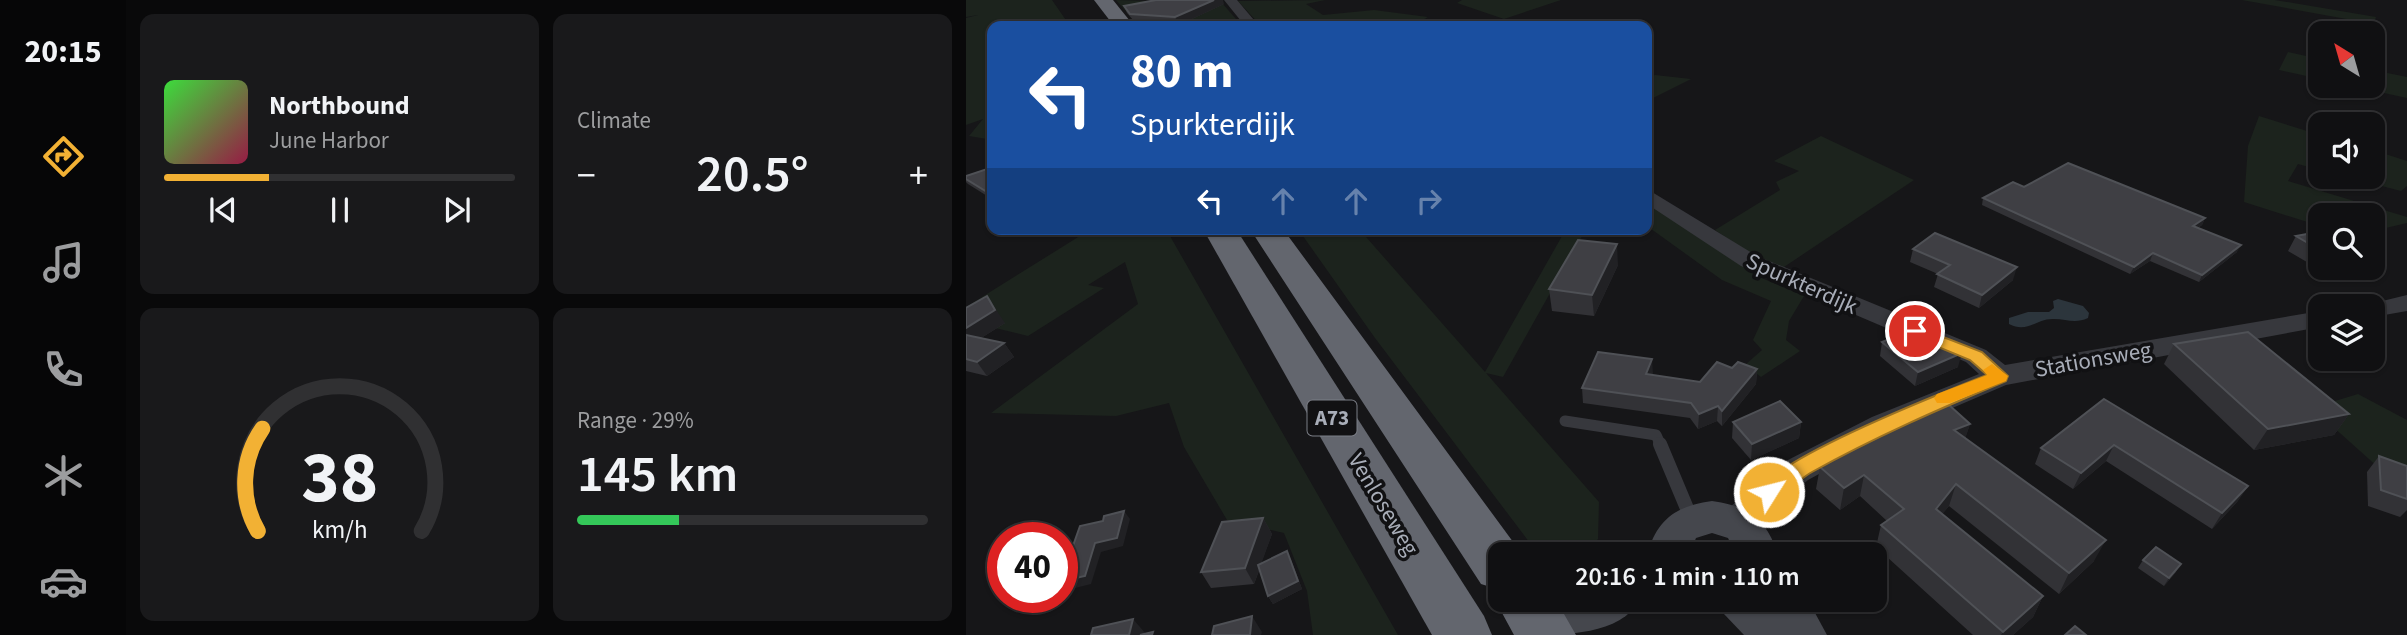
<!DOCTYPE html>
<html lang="en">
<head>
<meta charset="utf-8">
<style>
  :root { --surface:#101012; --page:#19191b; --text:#f1f3f6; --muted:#9c9d9f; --line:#303032; --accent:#f2b134 }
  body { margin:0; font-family:"Source Sans 3",sans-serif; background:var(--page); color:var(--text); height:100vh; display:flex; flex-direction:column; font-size:26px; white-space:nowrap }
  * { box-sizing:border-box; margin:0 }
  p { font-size:23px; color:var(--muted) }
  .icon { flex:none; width:38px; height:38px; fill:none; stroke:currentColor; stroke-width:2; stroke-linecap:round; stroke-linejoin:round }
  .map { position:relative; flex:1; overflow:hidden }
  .sheet { display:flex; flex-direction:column; gap:14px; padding:14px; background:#09090a; width:840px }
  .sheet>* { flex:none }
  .banner { position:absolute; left:21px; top:21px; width:665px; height:214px; border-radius:14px; box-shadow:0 2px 5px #0004,0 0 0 2px var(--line); background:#1a4fa0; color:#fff; overflow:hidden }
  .needle { width:46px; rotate:323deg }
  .buttons { position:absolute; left:1342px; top:21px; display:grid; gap:14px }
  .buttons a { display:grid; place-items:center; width:77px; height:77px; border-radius:14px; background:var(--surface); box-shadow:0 2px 5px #0004,0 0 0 2px var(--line); font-size:35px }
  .speed { position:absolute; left:21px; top:522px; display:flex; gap:14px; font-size:35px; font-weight:700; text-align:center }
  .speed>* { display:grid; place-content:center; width:91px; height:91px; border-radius:50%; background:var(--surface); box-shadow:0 2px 5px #0004,0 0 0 2px var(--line); line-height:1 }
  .speed .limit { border:10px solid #d22; background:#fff; color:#111 }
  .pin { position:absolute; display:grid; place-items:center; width:60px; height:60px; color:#fff; margin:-30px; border:4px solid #fff; border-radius:50%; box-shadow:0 2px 7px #0007 }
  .me { position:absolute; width:77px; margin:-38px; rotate:54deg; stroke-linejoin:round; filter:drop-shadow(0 0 5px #0008) }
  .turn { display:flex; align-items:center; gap:24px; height:147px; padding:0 28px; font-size:32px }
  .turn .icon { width:91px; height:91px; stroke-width:2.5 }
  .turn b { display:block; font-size:49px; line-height:60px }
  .lanes { display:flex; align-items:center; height:66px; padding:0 28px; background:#0003; justify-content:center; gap:35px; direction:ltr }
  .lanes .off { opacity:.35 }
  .big { font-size:52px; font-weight:600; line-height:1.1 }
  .sheet .widget { flex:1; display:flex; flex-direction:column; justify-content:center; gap:10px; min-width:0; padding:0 24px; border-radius:14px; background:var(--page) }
  .sheet .dial { align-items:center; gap:0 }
  .dial svg { height:182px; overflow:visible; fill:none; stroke:var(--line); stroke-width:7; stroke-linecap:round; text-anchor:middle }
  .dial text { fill:var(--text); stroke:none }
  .song { display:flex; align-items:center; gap:21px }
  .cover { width:84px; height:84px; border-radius:10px; background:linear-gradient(135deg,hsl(120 70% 55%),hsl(340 70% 35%)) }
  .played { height:7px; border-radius:4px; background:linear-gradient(90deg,var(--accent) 30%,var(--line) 30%) }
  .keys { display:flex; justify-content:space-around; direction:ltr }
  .heat { display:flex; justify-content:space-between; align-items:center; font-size:38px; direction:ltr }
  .charge { height:10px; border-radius:5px; background:linear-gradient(90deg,#34c759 29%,var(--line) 0) }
  .sheet .tiles { flex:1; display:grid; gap:14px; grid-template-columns:repeat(2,1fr) }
  .trip { position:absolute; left:522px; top:542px; width:399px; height:70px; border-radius:14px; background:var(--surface); box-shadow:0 2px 5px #0004,0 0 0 2px var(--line); font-weight:600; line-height:70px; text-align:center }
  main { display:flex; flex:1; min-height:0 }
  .tabs { display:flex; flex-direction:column; width:126px; justify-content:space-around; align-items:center; background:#060607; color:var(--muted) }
  .tabs .icon { width:49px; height:49px }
  .tabs .current { color:var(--accent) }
  .tabs b { font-size:32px; color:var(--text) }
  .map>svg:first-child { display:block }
</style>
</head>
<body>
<main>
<nav class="tabs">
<b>20:15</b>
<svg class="icon current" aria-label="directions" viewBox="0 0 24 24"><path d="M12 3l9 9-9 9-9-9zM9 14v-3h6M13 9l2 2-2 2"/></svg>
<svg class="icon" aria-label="music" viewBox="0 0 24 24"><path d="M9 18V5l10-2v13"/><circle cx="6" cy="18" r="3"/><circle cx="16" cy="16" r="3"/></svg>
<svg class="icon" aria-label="phone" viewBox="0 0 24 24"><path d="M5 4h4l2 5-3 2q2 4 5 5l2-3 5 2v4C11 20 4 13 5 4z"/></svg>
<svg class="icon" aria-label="climate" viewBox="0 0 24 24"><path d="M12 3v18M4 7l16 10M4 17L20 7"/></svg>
<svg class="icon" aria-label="car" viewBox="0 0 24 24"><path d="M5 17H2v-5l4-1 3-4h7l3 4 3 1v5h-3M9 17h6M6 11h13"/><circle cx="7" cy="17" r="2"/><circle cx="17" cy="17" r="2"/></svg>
</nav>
<section class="sheet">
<div class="tiles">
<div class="widget">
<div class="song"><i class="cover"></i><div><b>Northbound</b><p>June Harbor</p></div></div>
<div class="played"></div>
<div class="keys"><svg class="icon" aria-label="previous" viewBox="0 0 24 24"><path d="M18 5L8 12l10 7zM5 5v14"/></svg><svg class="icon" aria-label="pause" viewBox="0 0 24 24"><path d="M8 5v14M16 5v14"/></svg><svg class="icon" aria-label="next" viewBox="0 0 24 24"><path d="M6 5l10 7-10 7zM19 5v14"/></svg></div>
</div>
<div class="widget"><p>Climate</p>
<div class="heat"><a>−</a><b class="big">20.5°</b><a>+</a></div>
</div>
<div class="widget dial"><svg viewBox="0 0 100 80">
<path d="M14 69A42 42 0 1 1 86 69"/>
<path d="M14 69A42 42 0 0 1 16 24" stroke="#f2b134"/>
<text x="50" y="56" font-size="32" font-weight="700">38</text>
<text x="50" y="72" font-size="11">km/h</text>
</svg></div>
<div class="widget"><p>Range · 29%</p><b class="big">145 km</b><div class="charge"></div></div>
</div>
</section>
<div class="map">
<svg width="1441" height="635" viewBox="0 0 1441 635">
  <rect width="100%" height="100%" fill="#161618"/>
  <g fill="#1c231d">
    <path d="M0 0H86L104 26H26V159L21 139 3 136 17 119 0 125V18L12 15 0 17Z"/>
    <path d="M150 0 256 3 276 26H173Z"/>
    <path d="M359 0 340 4 357 15 408 10 462 17 446 26H295L272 1Z"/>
    <path d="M496 0H595L538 19 491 3Z"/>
    <path d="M1276 0H1309L1410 17 1408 24Z"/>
    <path d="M1322 52 1354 59V79L1313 70Z"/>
    <path d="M1407 70 1441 77V98L1386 86H1407Z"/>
    <path d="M689 75 725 79 681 101V77Z"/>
    <path d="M1293 116 1354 135V170L1332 164 1322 181 1441 217V223L1407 231V215H1354V226L1278 202 1282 146Z"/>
    <path d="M855 136 948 180 815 269 799 264 749 230 814 190 810 182 833 171 808 161Z"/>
    <path d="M1407 150 1441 161V186L1435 191 1381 177H1407Z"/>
    <path d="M681 202 791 276 838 296 823 321 820 340 834 351 795 377 779 365 796 350 787 340 805 301 756 280 681 226Z"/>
    <path d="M125 229H200L432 635H347L341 591 318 533 261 520 218 447 203 403 150 416 25 413 172 304 159 262 122 285 138 288 62 336 0 321V307Z"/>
    <path d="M332 229H393L519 372 600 229H620L537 377 520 373 633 502 632 539 618 555H573L409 338Z"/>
    <path d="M1392 394 1441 420V493L1346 408Z"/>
  </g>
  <path fill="#2c353c" d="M1092 299 1117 306 1123 313 1122 318C1109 324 1101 319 1088 319 1070 318 1062 334 1043 324V318L1062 312H1083L1088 308 1087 301Z"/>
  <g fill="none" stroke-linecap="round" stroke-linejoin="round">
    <path stroke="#37383d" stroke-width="11" d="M599 421 690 435 695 446"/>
    <path stroke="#37383d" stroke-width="14" d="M694 444 725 518"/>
    <g fill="#37383d" fill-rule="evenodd">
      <path d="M258 0H271L293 26H279Z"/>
      <path d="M681 189 791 256 1020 350 1039 365 1354 311V327L1040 385 928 433 842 480 782 532 770 536 758 532 753 522 758 512 818 462 906 417 1013 374 1000 362 775 266 681 204Z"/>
      <path d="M1441 295V311L1407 317V306H1396Z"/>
    </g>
    <g fill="#45474d" fill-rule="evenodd">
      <path d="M746 501C782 506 801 519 812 555H770L762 538 746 533 730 538 723 555H681C691 519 710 506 746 501Z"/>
      <path d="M608 600H674C654 635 599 635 560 635L567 620Z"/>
      <path d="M751 600H842L861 635H778L758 614Z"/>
    </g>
    <g fill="#63666e" fill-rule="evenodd">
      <path d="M128 0H147L168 26H148Z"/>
      <path d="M237 229H270L518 616 526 635H466Z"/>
      <path d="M284 229H317L553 550 555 555H534V600H590L610 635H548L529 600 534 590 515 584Z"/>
    </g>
  </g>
  <g fill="#323236">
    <path d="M258 4 213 25 168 21 161 13 158 6Z"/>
    <path d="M26 172V199L2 184 0 182V176Z"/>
    <path d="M1058 187 1239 218 1236 225 1232 228 1271 252 1233 282 1184 261 1164 274 1016 205 1017 198Z"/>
    <path d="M1354 230V260L1353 259 1346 265 1322 251 1330 236Z"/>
    <path d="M947 249 1047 280 1013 308 968 287 972 274 944 262Z"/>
    <path d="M652 265 628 316 586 311 583 289Z"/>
    <path d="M0 308 39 323 15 338 38 343 48 357 21 376 0 371Z"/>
    <path d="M916 342 956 345 992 367 949 386 914 356Z"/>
    <path d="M1208 344 1383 414 1368 435 1288 450 1198 364Z"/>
    <path d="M686 359V375L734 382 766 368 791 369 790 384 756 426 751 421 732 429 724 418 617 403 616 388Z"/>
    <path d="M1138 399 1282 486 1271 502 1246 529 1140 461 1107 489 1069 464 1075 448Z"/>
    <path d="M767 422H835L833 438 785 460 766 438Z"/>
    <path d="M1004 424 999 438 1128 561 1093 594 983 506 976 514 1077 596 1067 617 1047 635H1007L910 547 915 525 921 521 894 496 874 510 850 489 854 467Z"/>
    <path d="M1413 456 1441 466V510L1434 517 1402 506 1401 472Z"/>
    <path d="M297 518 306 534 295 563 325 560 336 589 307 604 302 596 294 568 288 584 245 588 235 572Z"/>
    <path d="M1177 560 1210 572 1198 586 1172 568Z"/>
  </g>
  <g fill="#212124">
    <path d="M248 0H257L258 4 213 25 209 17Z"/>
    <path d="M1239 218 1236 225 1224 233 1227 226Z"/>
    <path d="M651 244 652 265 628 316 626 295Z"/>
    <path d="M1275 245 1271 252 1233 282 1236 275Z"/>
    <path d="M1354 251V257L1346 265Z"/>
    <path d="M1187 253 1184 261 1164 274 1168 267Z"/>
    <path d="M1051 267 1047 280 1013 308 1016 295Z"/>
    <path d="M21 296 39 323 1 347 0 328Z"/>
    <path d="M38 343 48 357 21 376 11 362Z"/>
    <path d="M996 353 992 367 949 386 952 372Z"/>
    <path d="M686 359 687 374 681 389 680 374Z"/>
    <path d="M791 369 790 384 756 426V411Z"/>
    <path d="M752 406 751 421 732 429 733 414Z"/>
    <path d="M1383 414 1368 435 1288 450 1302 429Z"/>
    <path d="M835 422 833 438 785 460 786 444Z"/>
    <path d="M1004 424 997 446 988 430Z"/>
    <path d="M1148 445 1140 461 1107 489 1115 473Z"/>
    <path d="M898 475 894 496 874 510 878 488Z"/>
    <path d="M990 484 983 506 963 530 970 509Z"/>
    <path d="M1282 486 1271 502 1246 529 1256 513Z"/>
    <path d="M158 511 164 519 157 546 135 552 125 584 101 590 96 584V581Z"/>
    <path d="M297 518 306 534 288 584 279 568Z"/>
    <path d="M1140 540 1128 561 1093 594 1103 573Z"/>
    <path d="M321 551 325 560 336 589 307 604 302 596Z"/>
    <path d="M1215 564 1210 572 1198 586 1203 578Z"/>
    <path d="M1077 596 1067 617 1047 635H1035L1037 632Z"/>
    <path d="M286 616 296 632 295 635H284Z"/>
    <path d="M167 619 180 634V635H163Z"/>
  </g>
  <g fill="#3f3f44" stroke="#4f5156" stroke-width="2">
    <path d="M190 0H248L209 17 164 14 158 6Z"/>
    <path d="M1102 163 1239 218 1227 226 1275 245 1236 275 1187 253 1168 267 1017 198 1047 182 1058 187Z"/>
    <path d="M21 169 26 172V195L0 179V176Z"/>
    <path d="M1354 230V250L1330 236 1341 234Z"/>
    <path d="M969 233 1051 267 1016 295 971 274 984 265 947 249Z"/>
    <path d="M612 240 651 244 626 295 583 289Z"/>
    <path d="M21 296 29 310 0 328V308Z"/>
    <path d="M940 332 956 345 973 338 996 353 952 372 916 342Z"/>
    <path d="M1282 332 1383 414 1302 429 1208 344Z"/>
    <path d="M0 335 38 343 11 362 0 359Z"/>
    <path d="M632 352 686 359 680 374 734 382 751 362 766 368 772 362 791 369 756 411 752 406 733 414 725 403 616 388Z"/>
    <path d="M1138 399 1282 486 1256 513 1148 445 1115 473 1075 448Z"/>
    <path d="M814 401 835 422 786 444 767 422Z"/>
    <path d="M983 405 1004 424 988 430 1140 540 1103 573 990 484 970 509 1077 596 1037 632 915 525 938 509 898 475 878 488 854 467 909 432Z"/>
    <path d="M1413 456 1441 466V499L1415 490Z"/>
    <path d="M158 511 151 538 129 543 119 576 96 581V577L114 526 137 521 138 516Z"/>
    <path d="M297 518 279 568 235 572 256 522Z"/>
    <path d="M1190 547 1215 564 1203 578 1177 560Z"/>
    <path d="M321 551 332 581 302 596 292 565Z"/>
    <path d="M286 616 284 635H246L248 626Z"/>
    <path d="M167 619 163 635H125L127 628Z"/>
    <path d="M1109 626 1120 635H1099Z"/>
    <path d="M187 632 186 635H174Z"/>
  </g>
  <path fill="#f2b134" stroke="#9d7322" stroke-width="2" d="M949 326 1016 352 1042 376 1040 381C973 409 909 437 846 472 831 480 813 503 795 497L792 492C811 457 978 392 1021 375L1004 360 943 335 941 331Z"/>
  <path fill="#f59e0b" d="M1026 364 1042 376 1040 381 984 403H971L968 398 971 394 1021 375 1017 370Z"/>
  <g text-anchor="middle" stroke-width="7" stroke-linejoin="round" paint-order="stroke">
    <rect fill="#111113" stroke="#7b7e86" stroke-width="2" x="341.5" y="400.5" width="49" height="35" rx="5"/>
    <g font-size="21" font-weight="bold" fill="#a8adb8">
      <text x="366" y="425">A73</text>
    </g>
    <g font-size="23" fill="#a8adb8" stroke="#111113">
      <text transform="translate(836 283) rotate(24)" y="8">Spurkterdijk</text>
      <text transform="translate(1127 359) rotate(-10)" y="8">Stationsweg</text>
      <text transform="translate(418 504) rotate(59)" y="8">Venloseweg</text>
    </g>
  </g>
</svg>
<div class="buttons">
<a><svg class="needle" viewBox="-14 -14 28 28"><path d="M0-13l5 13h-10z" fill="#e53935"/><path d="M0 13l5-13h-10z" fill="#9c9d9f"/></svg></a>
<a><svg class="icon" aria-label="sound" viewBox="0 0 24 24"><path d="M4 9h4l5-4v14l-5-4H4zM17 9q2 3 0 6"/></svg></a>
<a><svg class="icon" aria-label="search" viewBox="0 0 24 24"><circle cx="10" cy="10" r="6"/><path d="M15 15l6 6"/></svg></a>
<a><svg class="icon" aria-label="layers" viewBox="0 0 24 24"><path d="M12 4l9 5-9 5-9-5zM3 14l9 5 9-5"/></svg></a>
</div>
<div class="speed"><div class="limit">40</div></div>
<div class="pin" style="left:949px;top:331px;background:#d93025"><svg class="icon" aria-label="arrive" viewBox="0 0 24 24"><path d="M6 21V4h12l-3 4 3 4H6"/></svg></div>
<svg class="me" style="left:803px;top:492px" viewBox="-20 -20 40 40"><circle r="17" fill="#f2b134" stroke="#fff" stroke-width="3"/><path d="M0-11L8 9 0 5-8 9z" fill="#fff"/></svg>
<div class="trip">20:16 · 1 min · 110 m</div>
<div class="banner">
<div class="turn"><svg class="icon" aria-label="left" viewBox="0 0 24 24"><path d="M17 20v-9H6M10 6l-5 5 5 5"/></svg><div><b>80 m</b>Spurkterdijk</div></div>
<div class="lanes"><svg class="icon" aria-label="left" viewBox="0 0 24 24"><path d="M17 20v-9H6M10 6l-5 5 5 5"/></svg><svg class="icon off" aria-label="ahead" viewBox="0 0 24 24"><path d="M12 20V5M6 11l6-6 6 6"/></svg><svg class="icon off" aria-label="ahead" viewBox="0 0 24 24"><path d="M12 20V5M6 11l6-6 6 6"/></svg><svg class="icon off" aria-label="right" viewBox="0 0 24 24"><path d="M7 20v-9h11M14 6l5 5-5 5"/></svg></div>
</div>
</div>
</main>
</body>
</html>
